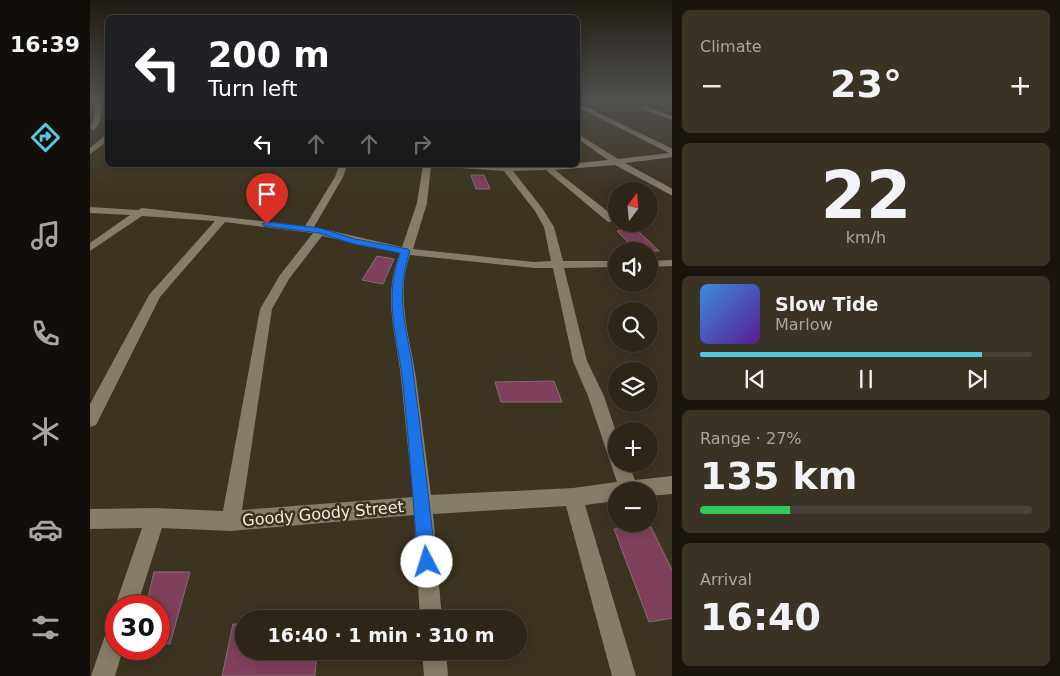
<!DOCTYPE html>
<html lang="en">
<head>
<meta charset="utf-8">
<style>
  :root { --surface:#2d2618; --page:#393225; --text:#f1f3f6; --muted:#a7a5a2; --line:#484337; --accent:#56c9e1 }
  body { margin:0; font-family:"DejaVu Sans",sans-serif; background:var(--page); color:var(--text); height:100vh; display:flex; flex-direction:column; font-size:19px; white-space:nowrap }
  * { box-sizing:border-box; margin:0 }
  p { font-size:16px; color:var(--muted) }
  .icon { flex:none; width:28px; height:28px; fill:none; stroke:currentColor; stroke-width:2; stroke-linecap:round; stroke-linejoin:round }
  .map { position:relative; flex:1; overflow:hidden }
  .sheet { display:flex; flex-direction:column; gap:10px; padding:10px; background:#19150d; width:388px }
  .sheet>* { flex:none }
  .guide { position:absolute; left:15px; top:15px; width:475px; height:152px; border-radius:8px; box-shadow:0 2px 12px #0003,0 0 0 1px var(--line); background:#202124; color:#fff; overflow:hidden }
  .needle { width:32px; rotate:16deg }
  .buttons { position:absolute; left:518px; top:182px; display:grid; gap:10px }
  .buttons a { display:grid; place-items:center; width:50px; height:50px; border-radius:50%; background:var(--surface); box-shadow:0 2px 12px #0003,0 0 0 1px var(--line); font-size:25px }
  .speed { position:absolute; left:15px; top:595px; display:flex; gap:10px; font-size:25px; font-weight:700; text-align:center }
  .speed>* { display:grid; place-content:center; width:65px; height:65px; border-radius:50%; background:var(--surface); box-shadow:0 2px 12px #0003,0 0 0 1px var(--line); line-height:1 }
  .speed .limit { border:8px solid #d22; background:#fff; color:#111 }
  .pin { position:absolute; display:grid; place-items:center; width:42px; height:42px; color:#fff; margin:-51px -21px; border-radius:50% 50% 50% 0; rotate:-45deg; box-shadow:0 0 5px #0007 }
  .pin .icon { rotate:45deg }
  .me { position:absolute; width:55px; margin:-28px; rotate:355deg; stroke-linejoin:round; filter:drop-shadow(0 0 4px #0008) }
  .turn { display:flex; align-items:center; gap:18px; height:105px; padding:0 20px; font-size:22px }
  .turn .icon { width:65px; height:65px; stroke-width:2.5 }
  .turn b { display:block; font-size:35px; line-height:42px }
  .lanes { display:flex; align-items:center; height:48px; padding:0 20px; background:#0003; justify-content:center; gap:25px; direction:ltr }
  .lanes .off { opacity:.35 }
  .big { font-size:38px; font-weight:800; line-height:1.1 }
  .sheet .widget { flex:1; display:flex; flex-direction:column; justify-content:center; gap:8px; min-width:0; padding:0 18px; border-radius:8px; background:var(--page) }
  .sheet .dial { align-items:center; gap:0 }
  .dial b { font-size:65px; line-height:1 }
  .song { display:flex; align-items:center; gap:15px }
  .cover { width:60px; height:60px; border-radius:8px; background:linear-gradient(135deg,hsl(210 70% 55%),hsl(270 70% 35%)) }
  .played { height:5px; border-radius:2px; background:linear-gradient(90deg,var(--accent) 85%,var(--line) 85%) }
  .keys { display:flex; justify-content:space-around; direction:ltr }
  .heat { display:flex; justify-content:space-between; align-items:center; font-size:28px; direction:ltr }
  .charge { height:8px; border-radius:4px; background:linear-gradient(90deg,#34c759 27%,var(--line) 0) }
  .trip { position:absolute; left:145px; top:610px; width:292px; height:50px; border-radius:25px; background:var(--surface); box-shadow:0 2px 12px #0003,0 0 0 1px var(--line); font-weight:800; line-height:50px; text-align:center }
  main { display:flex; flex:1; min-height:0 }
  .tab-bar { display:flex; flex-direction:column; width:90px; justify-content:space-around; align-items:center; background:#120f0a; color:var(--muted) }
  .tab-bar .icon { width:35px; height:35px }
  .tab-bar .current { color:var(--accent) }
  .tab-bar b { font-size:22px; color:var(--text) }
  .map>svg:first-child { display:block }
</style>
</head>
<body>
<main>
<nav class="tab-bar">
<b>16:39</b>
<svg class="icon current" aria-label="directions" viewBox="0 0 24 24"><path d="M12 3l9 9-9 9-9-9zM9 14v-3h6M13 9l2 2-2 2"/></svg>
<svg class="icon" aria-label="music" viewBox="0 0 24 24"><path d="M9 18V5l10-2v13"/><circle cx="6" cy="18" r="3"/><circle cx="16" cy="16" r="3"/></svg>
<svg class="icon" aria-label="phone" viewBox="0 0 24 24"><path d="M5 4h4l2 5-3 2q2 4 5 5l2-3 5 2v4C11 20 4 13 5 4z"/></svg>
<svg class="icon" aria-label="climate" viewBox="0 0 24 24"><path d="M12 3v18M4 7l16 10M4 17L20 7"/></svg>
<svg class="icon" aria-label="car" viewBox="0 0 24 24"><path d="M5 17H2v-5l4-1 3-4h7l3 4 3 1v5h-3M9 17h6M6 11h13"/><circle cx="7" cy="17" r="2"/><circle cx="17" cy="17" r="2"/></svg>
<svg class="icon" aria-label="filters" viewBox="0 0 24 24"><path d="M4 7h16M4 17h16"/><circle cx="9" cy="7" r="2"/><circle cx="15" cy="17" r="2"/></svg>
</nav>
<div class="map">
<svg width="583" height="676" viewBox="0 0 583 676">
  <rect width="100%" height="100%" fill="#3c3320"/>
  <g fill="#7e405a" stroke="#866e77">
    <path d="M381 175H394L400 189H386Z"/>
    <path d="M546 229 569 251H547L527 231Z"/>
    <path d="M287 256 304 259 293 284 272 280Z"/>
    <path d="M464 381 472 402H411L405 382Z"/>
    <path d="M561 527 583 572V618L559 622 524 529Z"/>
    <path d="M64 572H100L80 644 69 643V606H56Z"/>
    <path d="M143 624H154V651H227L225 676H132Z"/>
  </g>
  <g fill="none" stroke-linecap="round" stroke-linejoin="round">
    <g fill="#867c67" fill-rule="evenodd">
      <path d="M5 99H11C11 109 13 124 3 130L0 127 5 116Z"/>
      <path d="M488 103 583 149V157L535 163 583 189V196L525 165 465 170 526 218V221L518 222 456 170 423 171 452 208 464 227 473 261H526V267L474 268 497 361 514 396 526 432V464H539L545 480 583 476V494L559 496V491H526V501L495 505 546 676H522L476 506 343 514 352 619H330L324 515 141 531 72 528 47 606H26V609L25 606 52 528 0 529V509L65 508 133 511 170 309 190 275 223 233 135 222 70 297 6 425 0 427V404L59 295 125 221 52 216 0 251V243L40 215 0 213V207L48 210 52 208 215 226 245 177 249 165H257L253 177 224 227 312 247 327 203 333 165H341L337 203 323 249 444 262 461 261 454 227 445 211 414 171 355 167 351 165H488V163L518 160 488 139V134L528 159 579 153 488 107ZM232 236 310 253C292 297 306 333 311 378 315 418 319 457 323 497L152 510 182 309 199 279ZM320 255 444 268H463L483 361 498 396 527 482 483 488 341 495C336 456 331 417 326 378 320 337 305 296 320 255Z"/>
      <path d="M554 106 583 116V120L552 109 551 108Z"/>
      <path d="M15 135H18V141L0 154V148Z"/>
      <path d="M583 260V266L559 267V261Z"/>
      <path d="M26 624V649H33L25 676H1L18 627Z"/>
      <path d="M332 651H356L358 676H334Z"/>
    </g>
  </g>
  <linearGradient id="sky" x2="0" y2="1"><stop stop-color="#211c12"/><stop offset="0.51" stop-color="#50504e"/><stop offset="1" stop-color="#50504e" stop-opacity="0"/></linearGradient>
  <rect width="583" height="193" fill="url(#sky)"/>
  <path fill="#1a73e8" stroke="#114b97" d="M177 222 230 228 265 239 318 249 320 251C303 301 319 331 324 379 332 440 339 501 346 562L343 568 337 571 331 568 328 562C323 500 319 438 312 376 306 332 294 298 310 253L264 244 229 233 174 226 172 224Z"/>
  <g text-anchor="middle" stroke-width="5" stroke-linejoin="round" paint-order="stroke">
    <g font-size="16" fill="#f2ede1" stroke="#3c3320">
      <text transform="translate(233 513) rotate(-5)" y="6">Goody Goody Street</text>
    </g>
  </g>
</svg>
<div class="buttons">
<a><svg class="needle" viewBox="-14 -14 28 28"><path d="M0-13l5 13h-10z" fill="#e53935"/><path d="M0 13l5-13h-10z" fill="#a7a5a2"/></svg></a>
<a><svg class="icon" aria-label="sound" viewBox="0 0 24 24"><path d="M4 9h4l5-4v14l-5-4H4zM17 9q2 3 0 6"/></svg></a>
<a><svg class="icon" aria-label="search" viewBox="0 0 24 24"><circle cx="10" cy="10" r="6"/><path d="M15 15l6 6"/></svg></a>
<a><svg class="icon" aria-label="layers" viewBox="0 0 24 24"><path d="M12 4l9 5-9 5-9-5zM3 14l9 5 9-5"/></svg></a>
<a>+</a>
<a>−</a>
</div>
<div class="speed"><div class="limit">30</div></div>
<div class="pin" style="left:177px;top:224px;background:#d93025"><svg class="icon" aria-label="arrive" viewBox="0 0 24 24"><path d="M6 21V4h12l-3 4 3 4H6"/></svg></div>
<svg class="me" style="left:337px;top:562px" viewBox="-20 -20 40 40"><circle r="19" fill="#fff"/><path d="M0-13L10 11 0 6-10 11z" fill="#1a73e8"/></svg>
<div class="trip">16:40 · 1 min · 310 m</div>
<div class="guide">
<div class="turn"><svg class="icon" aria-label="left" viewBox="0 0 24 24"><path d="M17 20v-9H6M10 6l-5 5 5 5"/></svg><div><b>200 m</b>Turn left</div></div>
<div class="lanes"><svg class="icon" aria-label="left" viewBox="0 0 24 24"><path d="M17 20v-9H6M10 6l-5 5 5 5"/></svg><svg class="icon off" aria-label="ahead" viewBox="0 0 24 24"><path d="M12 20V5M6 11l6-6 6 6"/></svg><svg class="icon off" aria-label="ahead" viewBox="0 0 24 24"><path d="M12 20V5M6 11l6-6 6 6"/></svg><svg class="icon off" aria-label="right" viewBox="0 0 24 24"><path d="M7 20v-9h11M14 6l5 5-5 5"/></svg></div>
</div>
</div>
<section class="sheet">
<div class="widget"><p>Climate</p>
<div class="heat"><a>−</a><b class="big">23°</b><a>+</a></div>
</div>
<div class="widget dial"><b>22</b><p>km/h</p></div>
<div class="widget">
<div class="song"><i class="cover"></i><div><b>Slow Tide</b><p>Marlow</p></div></div>
<div class="played"></div>
<div class="keys"><svg class="icon" aria-label="previous" viewBox="0 0 24 24"><path d="M18 5L8 12l10 7zM5 5v14"/></svg><svg class="icon" aria-label="pause" viewBox="0 0 24 24"><path d="M8 5v14M16 5v14"/></svg><svg class="icon" aria-label="next" viewBox="0 0 24 24"><path d="M6 5l10 7-10 7zM19 5v14"/></svg></div>
</div>
<div class="widget"><p>Range · 27%</p><b class="big">135 km</b><div class="charge"></div></div>
<div class="widget"><p>Arrival</p><b class="big">16:40</b></div>
</section>
</main>
</body>
</html>
